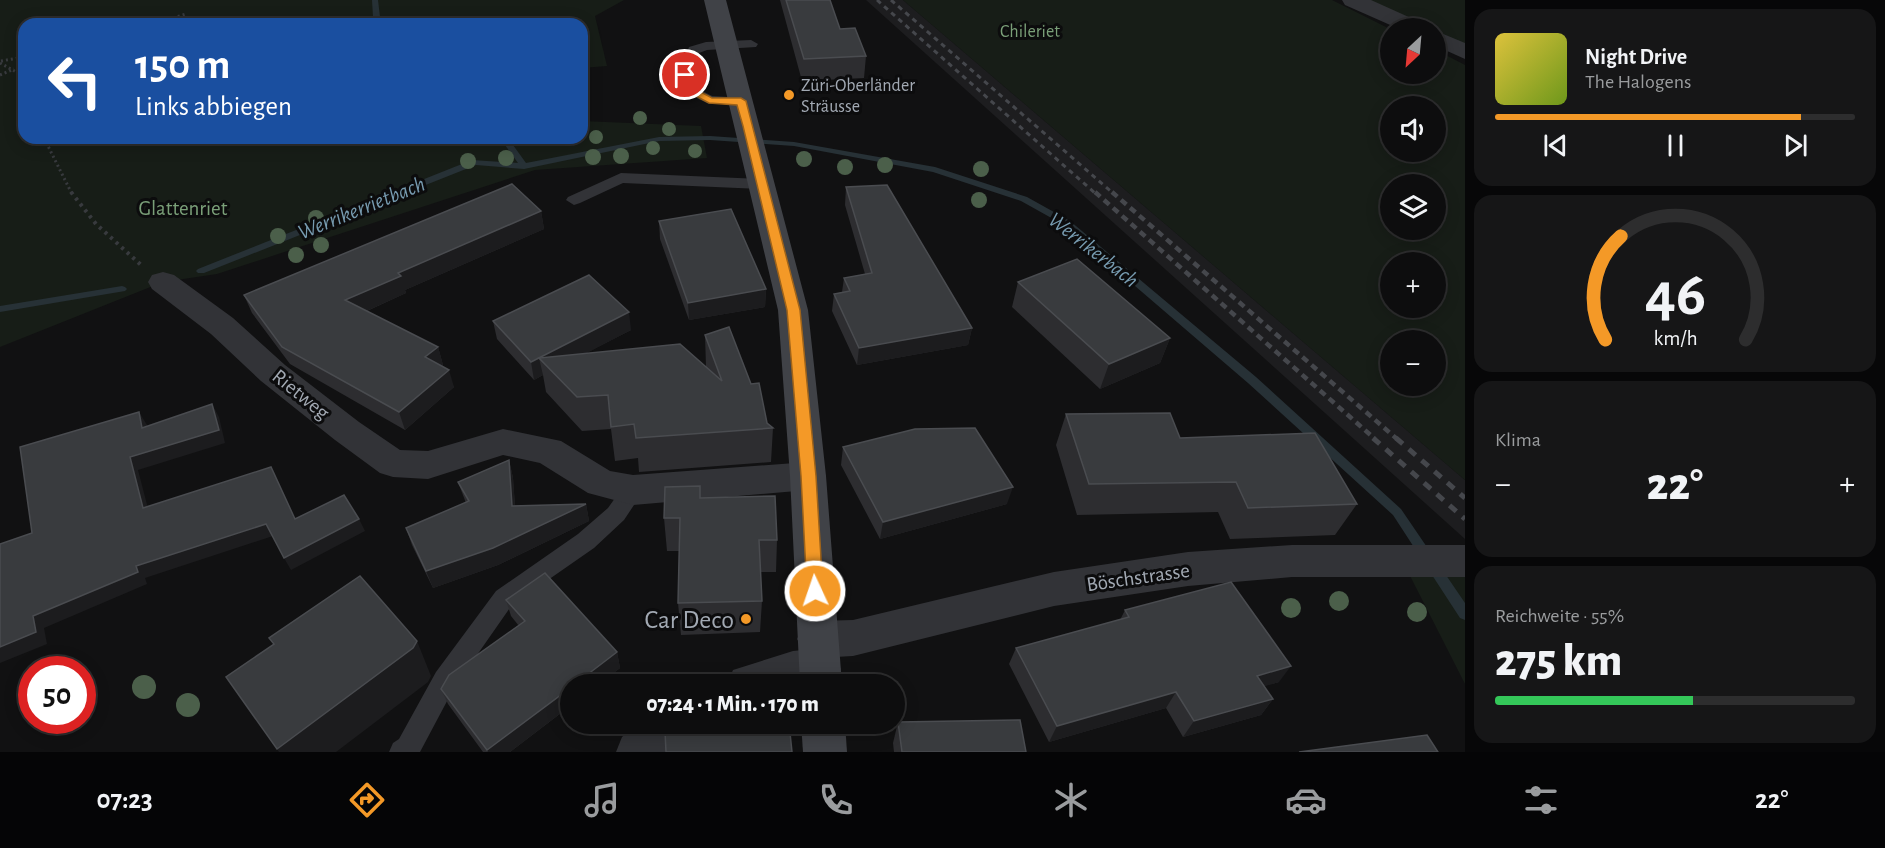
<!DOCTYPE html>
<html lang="de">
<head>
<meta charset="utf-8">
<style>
  :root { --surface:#0d0d0e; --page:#161617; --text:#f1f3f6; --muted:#9a9c9e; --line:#2d2d2e; --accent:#f49927 }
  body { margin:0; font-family:"Alegreya Sans",sans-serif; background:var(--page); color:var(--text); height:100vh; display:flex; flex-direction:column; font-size:22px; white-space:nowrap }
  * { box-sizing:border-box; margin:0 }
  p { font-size:20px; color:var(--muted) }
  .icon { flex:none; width:33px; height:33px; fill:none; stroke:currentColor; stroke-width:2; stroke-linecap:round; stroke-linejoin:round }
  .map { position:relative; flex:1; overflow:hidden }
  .sheet { display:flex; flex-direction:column; gap:9px; padding:9px; background:#070708; width:420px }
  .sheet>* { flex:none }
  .hud { position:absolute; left:18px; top:18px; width:570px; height:126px; border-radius:18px; box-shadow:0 3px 15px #0003,0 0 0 2px var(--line); background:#1a4fa0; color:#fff; overflow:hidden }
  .needle { width:39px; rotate:206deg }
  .buttons { position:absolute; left:1380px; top:18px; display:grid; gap:12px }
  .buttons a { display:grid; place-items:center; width:66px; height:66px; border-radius:50%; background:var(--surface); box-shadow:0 3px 15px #0003,0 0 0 2px var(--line); font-size:30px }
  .speed { position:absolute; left:18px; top:656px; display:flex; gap:12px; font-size:30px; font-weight:700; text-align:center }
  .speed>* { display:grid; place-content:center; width:78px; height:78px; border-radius:50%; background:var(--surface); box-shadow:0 3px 15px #0003,0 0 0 2px var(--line); line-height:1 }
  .speed .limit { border:9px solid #d22; background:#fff; color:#111 }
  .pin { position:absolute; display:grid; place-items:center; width:51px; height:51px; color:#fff; margin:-26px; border:3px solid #fff; border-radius:50%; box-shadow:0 2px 6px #0007 }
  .me { position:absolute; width:66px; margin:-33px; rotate:357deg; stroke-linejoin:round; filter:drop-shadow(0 0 4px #0008) }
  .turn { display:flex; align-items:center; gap:21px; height:126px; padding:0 18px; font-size:27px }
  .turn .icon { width:78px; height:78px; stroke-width:2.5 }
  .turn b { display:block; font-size:42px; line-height:51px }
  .big { font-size:45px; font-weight:800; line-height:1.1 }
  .sheet .card { flex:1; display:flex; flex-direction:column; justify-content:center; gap:9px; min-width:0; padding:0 21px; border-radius:18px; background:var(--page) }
  .sheet .dial { align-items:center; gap:0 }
  .dial svg { height:156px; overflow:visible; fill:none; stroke:var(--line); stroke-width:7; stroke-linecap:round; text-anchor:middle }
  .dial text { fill:var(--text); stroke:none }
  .song { display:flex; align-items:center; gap:18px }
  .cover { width:72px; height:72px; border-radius:9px; background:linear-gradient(135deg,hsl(50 70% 55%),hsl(80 70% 35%)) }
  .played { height:6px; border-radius:3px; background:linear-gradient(90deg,var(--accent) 85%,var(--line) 85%) }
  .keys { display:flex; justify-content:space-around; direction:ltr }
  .heat { display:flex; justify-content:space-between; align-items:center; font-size:33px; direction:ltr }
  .charge { height:9px; border-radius:4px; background:linear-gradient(90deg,#34c759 55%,var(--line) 0) }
  .trip { position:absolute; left:560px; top:674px; width:345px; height:60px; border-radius:30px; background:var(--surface); box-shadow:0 3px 15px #0003,0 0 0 2px var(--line); font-weight:800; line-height:60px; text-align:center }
  .dock { display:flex; height:96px; justify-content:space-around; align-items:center; background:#050506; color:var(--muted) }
  .dock .icon { width:42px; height:42px }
  .dock .selected { color:var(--accent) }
  .dock b { font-size:27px; color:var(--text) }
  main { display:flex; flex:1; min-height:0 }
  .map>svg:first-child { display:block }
</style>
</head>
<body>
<main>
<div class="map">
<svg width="1465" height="752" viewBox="0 0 1465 752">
  <rect width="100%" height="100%" fill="#111112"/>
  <path fill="#1d1d1f" d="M866 0H903L1465 480V539Z"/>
  <g fill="#171d17" fill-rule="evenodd">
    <path d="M0 0H624L595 16 607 66 582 68V24H24V138H582V121L701 126 707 158 535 170 217 274 163 282 0 347Z"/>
    <path d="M903 0H1332L1390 29V74H1436V50L1465 65V480ZM1436 106V152H1390V106ZM1436 184V230H1390V184ZM1436 262V308H1390V262ZM1436 340V386H1390V340Z"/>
    <path d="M1363 0H1465V48L1436 34V28H1423Z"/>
    <path d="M1402 560 1465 576V684Z"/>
  </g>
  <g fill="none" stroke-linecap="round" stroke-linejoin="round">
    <g fill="#273136" fill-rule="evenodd">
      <path d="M372 0H378L380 17 386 24H378L373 17Z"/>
      <path d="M710 136 794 142 935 167 1027 197 1070 221 1256 377 1401 509 1465 603V620L1460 618 1393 515 1248 383 1064 225 1021 201 933 172 794 146 710 140 659 141 524 169 476 165 204 273H198L196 271 198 269 472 160 518 163 500 138H508L526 163 659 137Z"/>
      <path d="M122 286 125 287 127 289 125 291 0 312V306Z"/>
    </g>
    <g stroke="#383a3e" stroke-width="3" stroke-dasharray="2 3" stroke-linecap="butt">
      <path d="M154 24 186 14"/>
      <path d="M1 61 24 57"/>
      <path d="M0 63 18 73 24 85"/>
      <path d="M0 75 14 69"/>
      <path d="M44 138 72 194"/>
    </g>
    <path stroke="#383a3e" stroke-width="4" stroke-dasharray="3 4.5" stroke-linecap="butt" d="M71 192 96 224 141 265"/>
    <g fill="#323337" fill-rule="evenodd">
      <path d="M751 40 758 44 756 47 707 50 699 53 693 70 697 88 712 96 746 98 748 101 746 104H709L686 93 680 70 689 47 706 42Z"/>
      <path d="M621 173 761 179 769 184 761 189 623 183 580 203 574 205 566 200 568 197Z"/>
      <path d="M633 481 641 484 644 490 624 520 594 548 512 605 454 688 420 752H389L393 743 399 739 436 672 496 591 578 534 608 508 625 484Z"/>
    </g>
    <g fill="#323337" fill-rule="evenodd">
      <path d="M1342 0H1371L1422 23 1425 28H1397L1345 5Z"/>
      <path d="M1436 31 1465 43V59L1436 46Z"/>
      <path d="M163 272 174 275 233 318 285 365 359 422 400 450 428 451 503 429 561 441 610 471 633 475 808 462 821 466 826 476 821 486 808 490 633 505 588 493 540 463 503 455 428 479 393 477 380 473 335 440 261 381 211 334 152 289 148 282 152 275Z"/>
      <path d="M1292 545H1465V577H1292L1188 586 1054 606 853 656 835 657 841 669 835 683 831 684H727L733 670 793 651 803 650 797 639 803 626 818 621 853 620 1054 572 1188 552Z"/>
      <path d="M639 723H695L688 738 672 752H616L622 737Z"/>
    </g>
    <g fill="#404247" fill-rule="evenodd">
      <path d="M704 0H726L808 310 826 476 842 684H800L790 476 778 310Z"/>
      <path d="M801 723H845L847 752H803Z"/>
    </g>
    <g stroke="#45474c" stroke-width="3" stroke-dasharray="5 4.5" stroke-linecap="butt">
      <path d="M877 0 1096 194"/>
      <path d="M891 0 1114 194"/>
    </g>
    <g stroke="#45474c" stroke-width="4.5" stroke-dasharray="7 5" stroke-linecap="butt">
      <path d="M1095 192 1375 439"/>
      <path d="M1112 192 1397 439"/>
    </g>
    <g stroke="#45474c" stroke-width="5" stroke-dasharray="9 8" stroke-linecap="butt">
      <path d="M1373 438 1465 519"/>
      <path d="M1396 438 1465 498"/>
    </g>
  </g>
  <g fill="#4b5f4a">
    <circle cx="640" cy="118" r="7"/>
    <circle cx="669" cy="129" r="7"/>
    <circle cx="596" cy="137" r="7"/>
    <circle cx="653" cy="148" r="7"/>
    <circle cx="695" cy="151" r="7"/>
    <circle cx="621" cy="156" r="8"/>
    <circle cx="593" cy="157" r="8"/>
    <circle cx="506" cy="158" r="8"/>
    <circle cx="804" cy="159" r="8"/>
    <circle cx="468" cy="161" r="8"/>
    <circle cx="885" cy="165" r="8"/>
    <circle cx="845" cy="167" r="8"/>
    <circle cx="981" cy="169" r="8"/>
    <circle cx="979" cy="200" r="8"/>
    <circle cx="316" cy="218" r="8"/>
    <circle cx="278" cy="236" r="8"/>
    <circle cx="321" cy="245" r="8"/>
    <circle cx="296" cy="255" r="8"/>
    <circle cx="1339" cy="601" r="10"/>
    <circle cx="1291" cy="608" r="10"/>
    <circle cx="1417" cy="612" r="10"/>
    <circle cx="144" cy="687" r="12"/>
    <circle cx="188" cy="705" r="12"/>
  </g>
  <g fill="#2d2d30">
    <path d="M780 0H786L840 29 866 56 864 78 802 81Z"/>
    <path d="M846 187 972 328 968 345 857 365 832 311 834 294 842 292 844 278 865 274 845 205Z"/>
    <path d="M541 211 544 229 405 290 406 293 367 311 438 347 443 365 442 366 454 387 405 430 290 364 252 313 244 295Z"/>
    <path d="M659 221 766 289 765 307 689 320 660 239Z"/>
    <path d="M1018 282 1170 338 1160 363 1100 389 1012 307Z"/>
    <path d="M493 321 631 330 586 353 706 367 705 335 751 384 767 423 773 428 771 462 639 472 638 458 615 461 611 429 582 431 546 392 543 375 534 380 497 339Z"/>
    <path d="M1066 414 1180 438 1357 504 1335 535 1230 539 1218 512 1077 515 1056 445Z"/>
    <path d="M843 447 1007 504 880 539 841 465Z"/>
    <path d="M509 460 513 478 515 506 586 504 589 521 498 565 433 588 412 545 406 528 466 503 458 482Z"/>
    <path d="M700 498 777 540 776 572H760L762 601 760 632 681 635 678 603 679 551H667L664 518Z"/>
    <path d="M506 600 617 652 620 668 510 752H483L448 704 441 689 519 626 511 616Z"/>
    <path d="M1125 610 1279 682 1264 686 1273 699 1261 715 1183 737 1166 708 1049 742 1009 664 1016 648 1120 620Z"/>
    <path d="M898 722 1026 752H894L893 743Z"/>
  </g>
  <g fill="#1c1c1e">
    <path d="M541 211 544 229 405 290 406 293 351 318 345 300 398 273Z"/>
    <path d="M766 289 765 307 689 320 688 303Z"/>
    <path d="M629 312 631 330 552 371 539 358 543 375 534 380 531 362Z"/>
    <path d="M972 328 968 345 857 365 859 348Z"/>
    <path d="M1170 338 1160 363 1100 389 1109 364Z"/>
    <path d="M438 347 443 365 431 375 425 357Z"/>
    <path d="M449 370 454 387 405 430 399 412Z"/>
    <path d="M212 404 219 417 225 443 138 470 151 520 143 508 130 457Z"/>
    <path d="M139 412 147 425 150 441 142 428Z"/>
    <path d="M509 460 513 478 516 523 512 506Z"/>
    <path d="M1013 487 1007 504 880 539 883 522Z"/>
    <path d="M586 504 589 521 498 565 433 588 426 571Z"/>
    <path d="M359 519 365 531 291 570 284 558Z"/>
    <path d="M266 524 273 536 145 578 147 584 44 628 47 644 0 663V647L33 616 136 566Z"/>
    <path d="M417 641 431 676 428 682 336 752H279L277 749Z"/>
    <path d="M617 652 620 668 599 684H575Z"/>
    <path d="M1291 666 1279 682 1245 692 1257 676Z"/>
    <path d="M570 688V706L510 752H488L487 750Z"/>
    <path d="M1176 692 1166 708 1049 742 1057 726Z"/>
    <path d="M1273 699 1261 715 1183 737 1194 721Z"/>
  </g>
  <g fill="#393b3e" stroke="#4a4c50" stroke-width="1.5">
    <path d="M786 0H830L840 29 855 28 866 56 804 59Z"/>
    <path d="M512 184 541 211 398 273 401 276 345 300 438 347 425 357 449 370 399 412 282 347 244 295Z"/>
    <path d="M887 185 972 328 859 348 834 294 850 291 844 278 872 273 846 187Z"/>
    <path d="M731 209 766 289 688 303 659 221Z"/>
    <path d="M1077 259 1170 338 1109 364 1018 282Z"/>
    <path d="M589 275 629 312 531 362 493 321Z"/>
    <path d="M729 327 751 384 759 383 767 423 773 428 636 438 634 424 611 427 608 395 577 397 539 358 680 344 722 381 705 335Z"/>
    <path d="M212 404 219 430 130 457 143 508 271 467 295 519 344 495 359 519 284 558 266 524 136 566 138 572 33 616 36 632 0 647V544L32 533 20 447 139 412 142 428Z"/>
    <path d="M1170 413 1180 438 1315 433 1357 504 1248 508 1236 482 1089 484 1066 414Z"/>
    <path d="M975 428 1013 487 883 522 843 447 915 429Z"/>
    <path d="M509 460 512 506 586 504 493 548 426 571 406 528 469 501 458 482Z"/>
    <path d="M700 486V498L775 496 777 540H759L762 601 678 603 680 518H664L665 487Z"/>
    <path d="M545 573 617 652 575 684H570V688L487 750 441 689 449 675 525 621 506 600Z"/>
    <path d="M360 576 417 641 413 648 277 749 226 677 274 644 269 638Z"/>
    <path d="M1231 582 1291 666 1257 676 1273 699 1194 721 1176 692 1057 726 1016 648 1129 617 1125 610Z"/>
    <path d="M1020 720 1026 752H902L898 722Z"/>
    <path d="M679 723H789L792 752H666L665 731 671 730Z"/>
    <path d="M1427 735 1438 752H1299Z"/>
  </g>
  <path fill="#f49927" stroke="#9f6319" stroke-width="1.5" d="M685 72 690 75 695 89 712 98H741L746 101 800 310 816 476 823 591 821 596 815 598 809 596 807 591 801 476 787 310 743 126 737 105 709 103 688 92 680 75Z"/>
  <g fill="#f49927" stroke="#0c0c0d" stroke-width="2">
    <circle cx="789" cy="95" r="6"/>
    <circle cx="746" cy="619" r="6"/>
  </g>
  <g text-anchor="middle" stroke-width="6" stroke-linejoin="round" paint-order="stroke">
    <g font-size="18" fill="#7a9f78" stroke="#0c0c0d">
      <text x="1030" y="37">Chileriet</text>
    </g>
    <g font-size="18" fill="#a2a9b3" stroke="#0c0c0d" text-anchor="start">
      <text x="801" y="91">Züri-Oberländer<tspan x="801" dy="21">Sträusse</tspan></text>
    </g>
    <g font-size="21" fill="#7a9f78" stroke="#0c0c0d">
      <text x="183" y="215">Glattenriet</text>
    </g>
    <g font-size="21" fill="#a2a9b3" stroke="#0c0c0d">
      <text transform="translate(301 394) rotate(39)" y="7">Rietweg</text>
      <text transform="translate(1138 577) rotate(-8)" y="7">Böschstrasse</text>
    </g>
    <g font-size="22" font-style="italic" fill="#779bb0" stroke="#0c0c0d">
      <text transform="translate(361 207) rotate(-22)" y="8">Werrikerrietbach</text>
      <text transform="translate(1094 249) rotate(38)" y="8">Werrikerbach</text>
    </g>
    <g font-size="26" fill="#a2a9b3" stroke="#0c0c0d" text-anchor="end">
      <text x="734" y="628">Car Deco</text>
    </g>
  </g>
</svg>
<div class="buttons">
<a><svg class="needle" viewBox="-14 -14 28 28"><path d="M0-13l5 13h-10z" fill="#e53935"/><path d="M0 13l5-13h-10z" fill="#9a9c9e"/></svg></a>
<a><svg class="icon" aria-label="sound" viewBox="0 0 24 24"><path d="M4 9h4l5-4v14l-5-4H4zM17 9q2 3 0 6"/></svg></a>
<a><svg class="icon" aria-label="layers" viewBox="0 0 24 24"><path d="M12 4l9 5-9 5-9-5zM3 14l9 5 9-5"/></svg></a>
<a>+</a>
<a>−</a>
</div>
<div class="speed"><div class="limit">50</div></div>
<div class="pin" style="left:685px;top:75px;background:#d93025"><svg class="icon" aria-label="arrive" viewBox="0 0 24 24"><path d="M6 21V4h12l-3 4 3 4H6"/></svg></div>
<svg class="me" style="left:815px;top:591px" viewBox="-20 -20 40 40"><circle r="17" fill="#f49927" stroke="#fff" stroke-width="3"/><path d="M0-11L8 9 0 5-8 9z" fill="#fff"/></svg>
<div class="trip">07:24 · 1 Min. · 170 m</div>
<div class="hud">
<div class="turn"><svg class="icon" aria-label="left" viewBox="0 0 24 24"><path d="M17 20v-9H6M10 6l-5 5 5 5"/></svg><div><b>150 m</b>Links abbiegen</div></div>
</div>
</div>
<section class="sheet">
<div class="card">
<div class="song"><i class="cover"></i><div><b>Night Drive</b><p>The Halogens</p></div></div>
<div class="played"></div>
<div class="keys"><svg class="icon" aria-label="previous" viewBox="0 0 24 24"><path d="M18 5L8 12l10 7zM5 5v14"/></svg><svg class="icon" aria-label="pause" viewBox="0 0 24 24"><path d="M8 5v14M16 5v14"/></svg><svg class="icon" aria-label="next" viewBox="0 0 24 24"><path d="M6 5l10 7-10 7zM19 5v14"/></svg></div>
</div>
<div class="card dial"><svg viewBox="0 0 100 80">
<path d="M14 69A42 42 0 1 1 86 69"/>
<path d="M14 69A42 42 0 0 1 22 16" stroke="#f49927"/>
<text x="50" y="56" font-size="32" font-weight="700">46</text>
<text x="50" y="72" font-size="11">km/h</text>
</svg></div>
<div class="card"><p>Klima</p>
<div class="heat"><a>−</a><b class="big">22°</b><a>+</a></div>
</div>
<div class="card"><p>Reichweite · 55%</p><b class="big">275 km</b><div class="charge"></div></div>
</section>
</main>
<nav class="dock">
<b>07:23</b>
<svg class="icon selected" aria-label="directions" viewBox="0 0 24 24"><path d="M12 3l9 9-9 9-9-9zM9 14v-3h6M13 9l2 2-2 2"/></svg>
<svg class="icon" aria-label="music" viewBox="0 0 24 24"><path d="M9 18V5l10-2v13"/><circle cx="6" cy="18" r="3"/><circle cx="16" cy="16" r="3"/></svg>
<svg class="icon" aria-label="phone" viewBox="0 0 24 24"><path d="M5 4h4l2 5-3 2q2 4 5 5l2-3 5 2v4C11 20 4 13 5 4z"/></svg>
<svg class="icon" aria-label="climate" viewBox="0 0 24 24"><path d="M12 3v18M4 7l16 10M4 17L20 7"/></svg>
<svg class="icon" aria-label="car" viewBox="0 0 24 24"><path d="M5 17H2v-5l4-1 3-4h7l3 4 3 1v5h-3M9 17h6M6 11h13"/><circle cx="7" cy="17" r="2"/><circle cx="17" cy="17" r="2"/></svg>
<svg class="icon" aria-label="filters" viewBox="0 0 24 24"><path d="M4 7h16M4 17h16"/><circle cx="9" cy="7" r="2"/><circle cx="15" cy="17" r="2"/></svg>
<b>22°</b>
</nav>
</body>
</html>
